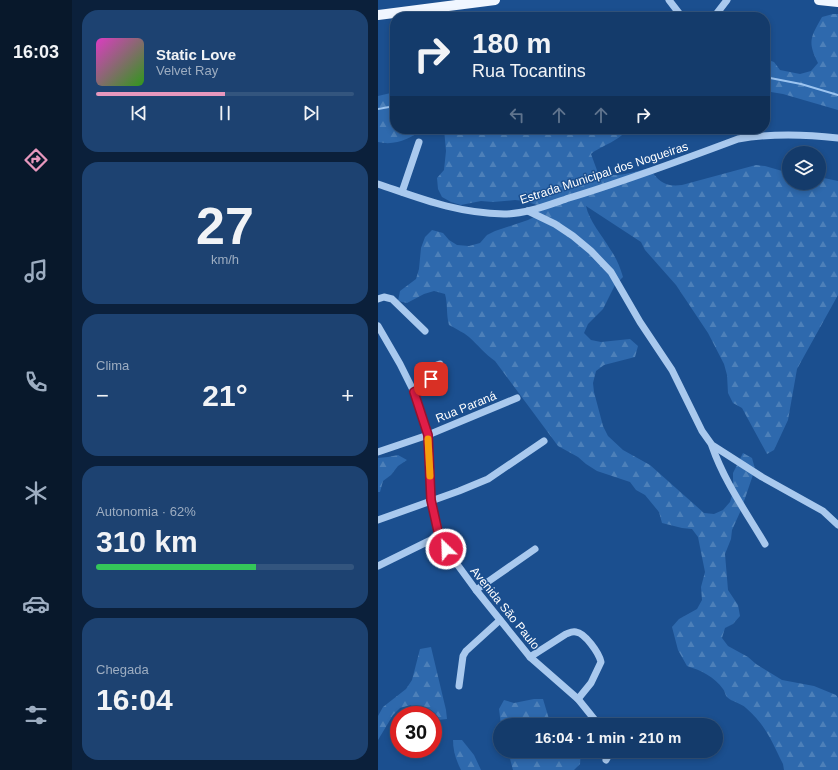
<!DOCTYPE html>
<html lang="pt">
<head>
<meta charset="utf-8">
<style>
  :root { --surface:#143b6b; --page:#1d4271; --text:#f1f3f6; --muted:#9dadc1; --line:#33557e; --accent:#e797bd }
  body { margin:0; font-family:Arial,sans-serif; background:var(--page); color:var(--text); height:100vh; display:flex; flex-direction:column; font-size:15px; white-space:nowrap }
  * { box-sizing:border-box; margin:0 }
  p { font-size:13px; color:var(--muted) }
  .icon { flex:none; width:22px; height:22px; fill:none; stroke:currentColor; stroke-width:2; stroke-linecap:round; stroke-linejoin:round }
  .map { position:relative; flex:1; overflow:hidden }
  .drawer { display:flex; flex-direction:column; gap:10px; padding:10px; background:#0b203b; width:306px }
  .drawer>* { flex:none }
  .banner { position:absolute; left:12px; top:12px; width:380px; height:122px; border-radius:16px; box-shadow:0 2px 6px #0003,0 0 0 1px var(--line); background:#143b6b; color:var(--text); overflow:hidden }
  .fabs { position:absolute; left:404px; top:146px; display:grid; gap:8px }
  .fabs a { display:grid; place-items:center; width:44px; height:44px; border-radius:50%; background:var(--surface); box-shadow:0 2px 6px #0003,0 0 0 1px var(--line); font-size:20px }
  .speed { position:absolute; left:12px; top:706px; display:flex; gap:8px; font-size:20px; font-weight:700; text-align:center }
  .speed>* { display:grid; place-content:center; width:52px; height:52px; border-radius:50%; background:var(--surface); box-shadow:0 2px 6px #0003,0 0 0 1px var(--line); line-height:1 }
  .speed .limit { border:6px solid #d22; background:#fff; color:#111 }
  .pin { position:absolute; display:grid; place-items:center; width:34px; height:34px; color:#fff; margin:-17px; border-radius:8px; box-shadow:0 2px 6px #0006 }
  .me { position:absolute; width:44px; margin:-22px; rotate:336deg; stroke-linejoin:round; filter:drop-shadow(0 0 3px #0008) }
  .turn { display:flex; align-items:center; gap:14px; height:84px; padding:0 16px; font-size:18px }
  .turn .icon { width:52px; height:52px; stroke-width:2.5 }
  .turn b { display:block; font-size:28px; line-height:34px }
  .lanes { display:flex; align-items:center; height:38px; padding:0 16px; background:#0003; justify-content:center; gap:20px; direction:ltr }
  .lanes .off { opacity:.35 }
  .big { font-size:30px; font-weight:700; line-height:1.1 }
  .drawer .card { flex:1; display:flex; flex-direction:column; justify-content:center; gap:6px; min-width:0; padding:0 14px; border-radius:16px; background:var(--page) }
  .drawer .dial { align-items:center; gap:0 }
  .dial b { font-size:52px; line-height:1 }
  .song { display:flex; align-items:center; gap:12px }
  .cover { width:48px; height:48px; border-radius:6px; background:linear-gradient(135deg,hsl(310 70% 55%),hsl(110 70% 35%)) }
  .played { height:4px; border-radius:2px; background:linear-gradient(90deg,var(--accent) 50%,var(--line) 50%) }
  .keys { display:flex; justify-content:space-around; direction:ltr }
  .heat { display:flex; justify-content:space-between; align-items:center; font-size:22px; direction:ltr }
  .charge { height:6px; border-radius:3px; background:linear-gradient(90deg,#34c759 62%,var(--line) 0) }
  .trip { position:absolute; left:115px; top:718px; width:230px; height:40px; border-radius:20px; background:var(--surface); box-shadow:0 2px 6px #0003,0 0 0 1px var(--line); font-weight:700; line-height:40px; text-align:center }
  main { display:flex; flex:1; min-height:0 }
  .menu { display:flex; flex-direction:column; width:72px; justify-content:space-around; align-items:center; background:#08182b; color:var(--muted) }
  .menu .icon { width:28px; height:28px }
  .menu .active { color:var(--accent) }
  .menu b { font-size:18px; color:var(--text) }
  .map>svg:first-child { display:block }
</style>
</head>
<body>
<main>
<nav class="menu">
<b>16:03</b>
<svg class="icon active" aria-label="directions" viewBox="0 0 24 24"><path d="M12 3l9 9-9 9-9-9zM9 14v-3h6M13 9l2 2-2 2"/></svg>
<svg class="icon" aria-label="music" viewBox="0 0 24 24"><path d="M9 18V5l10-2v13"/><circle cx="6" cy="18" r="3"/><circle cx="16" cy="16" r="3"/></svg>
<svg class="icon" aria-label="phone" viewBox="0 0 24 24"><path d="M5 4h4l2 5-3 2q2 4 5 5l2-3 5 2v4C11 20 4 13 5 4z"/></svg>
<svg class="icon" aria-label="climate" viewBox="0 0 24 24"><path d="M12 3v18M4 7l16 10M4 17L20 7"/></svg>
<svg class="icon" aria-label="car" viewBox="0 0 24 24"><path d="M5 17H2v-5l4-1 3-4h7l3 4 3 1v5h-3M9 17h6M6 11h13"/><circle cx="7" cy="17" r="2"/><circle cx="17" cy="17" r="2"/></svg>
<svg class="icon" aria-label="filters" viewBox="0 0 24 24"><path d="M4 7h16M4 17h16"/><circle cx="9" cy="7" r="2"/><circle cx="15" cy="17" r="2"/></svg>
</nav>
<section class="drawer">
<div class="card">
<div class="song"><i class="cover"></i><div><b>Static Love</b><p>Velvet Ray</p></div></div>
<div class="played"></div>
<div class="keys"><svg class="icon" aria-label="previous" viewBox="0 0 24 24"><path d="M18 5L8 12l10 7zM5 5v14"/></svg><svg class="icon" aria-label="pause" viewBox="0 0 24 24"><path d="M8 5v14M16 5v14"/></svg><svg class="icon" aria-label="next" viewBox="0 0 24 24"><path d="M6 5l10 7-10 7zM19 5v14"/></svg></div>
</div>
<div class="card dial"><b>27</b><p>km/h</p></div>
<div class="card"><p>Clima</p>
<div class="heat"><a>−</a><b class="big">21°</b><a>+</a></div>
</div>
<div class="card"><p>Autonomia · 62%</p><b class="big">310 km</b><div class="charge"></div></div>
<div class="card"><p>Chegada</p><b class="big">16:04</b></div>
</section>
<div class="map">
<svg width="460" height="770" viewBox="0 0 460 770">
  <defs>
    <pattern id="forest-firs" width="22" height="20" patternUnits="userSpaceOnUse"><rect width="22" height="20" fill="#2e69ad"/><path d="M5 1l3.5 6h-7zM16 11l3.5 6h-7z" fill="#4d80b9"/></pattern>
  </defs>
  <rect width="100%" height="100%" fill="#1b4f8f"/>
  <g fill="url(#forest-firs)">
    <path d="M455 14H460V110L405 94 387 91V59L396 62 402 70 422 74 433 71 440 63C429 41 433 37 444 17Z"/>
    <path d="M17 92V129H45C32 139 17 146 0 142V96Z"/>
    <path d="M66 129H249C242 141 224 145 213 154L220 173C238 178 253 173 271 168 281 182 287 187 304 185L378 165 387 166 411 173V183H441V177L460 181V295L419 369 410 420 396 450 389 454 364 408 355 403 350 393 349 375 346 364 330 333 298 285 267 250 263 242 208 206C211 221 224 235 232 249 238 257 242 267 245 277L237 285 225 309 210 324 206 333 213 340 223 342 252 339 260 346 257 357 226 365 218 371 215 383 216 392 225 426 230 436 245 450 272 465 326 513 336 514 345 510 352 502 355 492V473L365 453 374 458 377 469 363 510 354 530 353 539 347 554 350 590 360 605 362 616 355 624 347 628 344 638 350 646 370 657 378 664 404 680 436 686 458 695 460 698V770H406L405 764C394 742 388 725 368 708 363 703 354 702 349 697 347 695 347 691 345 689 337 677 322 670 309 666L300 650 294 627 301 619 319 609 324 600 323 587 327 572 320 537 314 529 304 528 284 523 281 512 267 495 258 490 252 482 219 471 208 464 200 457 180 446 117 361C107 354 100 345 91 337 85 332 78 329 71 325 68 314 70 305 67 294L56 291 46 294 29 303 20 301 22 291 38 279 41 269 43 248 47 237 54 230 65 233 71 240 79 245 91 246 102 243 109 235 117 231 150 220 158 216 159 205 146 201 137 200 115 202 103 201 83 205 73 202 64 197 60 189 59 178 66 170 68 151Z"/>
    <path d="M20 455 29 460 20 466 13 475 5 481 2 492H0V458L10 457Z"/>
    <path d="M53 647 68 710 69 719 60 720 55 719V715H38L33 705 22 708 15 715 0 740V716L5 707 28 689 34 680 42 649Z"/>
    <path d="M156 699H165L171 719 176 725H123L121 709 126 700 136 703Z"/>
    <path d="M75 740H84L96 755 103 770H83C78 760 75 751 75 740Z"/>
    <path d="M130 751H203L202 764 196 770H135Z"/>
  </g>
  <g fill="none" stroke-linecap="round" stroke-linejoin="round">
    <g stroke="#9cc4f0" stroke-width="2">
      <path d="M387 77 423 84 460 95"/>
      <path d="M0 109 11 107 17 102"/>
    </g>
    <g stroke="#a9c9ee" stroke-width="7">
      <path d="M291 0 304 17"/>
      <path d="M336 17 349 0"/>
      <path d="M0 184C44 199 78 213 126 214 148 214 170 205 191 198 248 181 304 160 360 139 394 133 426 134 460 138"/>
      <path d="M24 192 41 142"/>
      <path d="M150 211 177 224 195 236 213 251 233 272 262 322 294 370 324 431 334 445 384 477 445 511 460 525"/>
      <path d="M0 299 6 297 14 299 47 331"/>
      <path d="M0 326 22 364 36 392 50 435 53 500 61 536 68 549 98 590 152 657 200 699 221 725"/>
      <path d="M36 392 52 384 53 379 50 369 53 367 62 364"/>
      <path d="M334 446C346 481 368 512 387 544"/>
      <path d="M0 452 50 435 139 398"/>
      <path d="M0 520 81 491 110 479 166 441"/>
      <path d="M0 566 61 536"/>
      <path d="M98 590 157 549"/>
      <path d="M152 657 188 634C191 633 194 631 198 632 207 633 221 653 223 662L213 683 200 699"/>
      <path d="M81 686 85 656 88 651 122 620"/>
      <path d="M228 760 233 751"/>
    </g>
    <g stroke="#f0f6ff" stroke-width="10">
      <path d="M441 0 460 2"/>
      <path d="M0 15 117 0"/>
    </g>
  </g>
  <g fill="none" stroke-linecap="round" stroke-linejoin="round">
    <g stroke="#92132f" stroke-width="10">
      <path id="route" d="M53 379 52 384 36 392 50 435 53 500 61 536 68 549"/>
    </g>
    <use href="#route" stroke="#e11d48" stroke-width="7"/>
    <path stroke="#f59e0b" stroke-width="7" d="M50 439 52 476"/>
  </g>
  <g text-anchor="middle" stroke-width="3" stroke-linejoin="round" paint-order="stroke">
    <g font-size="12" fill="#fff" stroke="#1b4f8f">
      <text transform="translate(226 173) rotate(-18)" y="4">Estrada Municipal dos Nogueiras</text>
      <text transform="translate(88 407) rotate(-22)" y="4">Rua Paraná</text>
      <text transform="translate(127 608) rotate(51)" y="4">Avenida São Paulo</text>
    </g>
  </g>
</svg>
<div class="fabs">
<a><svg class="icon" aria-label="layers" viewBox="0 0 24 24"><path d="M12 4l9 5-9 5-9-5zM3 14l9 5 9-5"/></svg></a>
</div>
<div class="speed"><div class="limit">30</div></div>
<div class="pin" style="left:53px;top:379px;background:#d93025"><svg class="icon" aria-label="arrive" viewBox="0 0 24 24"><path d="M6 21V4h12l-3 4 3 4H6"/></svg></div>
<svg class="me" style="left:68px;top:549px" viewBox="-20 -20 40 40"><circle r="17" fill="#e11d48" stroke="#fff" stroke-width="3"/><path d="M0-11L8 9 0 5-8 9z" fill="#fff"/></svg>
<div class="trip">16:04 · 1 min · 210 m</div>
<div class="banner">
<div class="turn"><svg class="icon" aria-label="right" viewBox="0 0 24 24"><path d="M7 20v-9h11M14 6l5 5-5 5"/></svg><div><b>180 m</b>Rua Tocantins</div></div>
<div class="lanes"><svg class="icon off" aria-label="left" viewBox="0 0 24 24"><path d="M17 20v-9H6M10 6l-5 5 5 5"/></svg><svg class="icon off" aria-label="ahead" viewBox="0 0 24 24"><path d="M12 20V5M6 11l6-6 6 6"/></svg><svg class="icon off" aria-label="ahead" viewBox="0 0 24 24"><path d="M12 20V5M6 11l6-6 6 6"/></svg><svg class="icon" aria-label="right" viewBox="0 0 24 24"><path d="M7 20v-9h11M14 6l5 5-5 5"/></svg></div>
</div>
</div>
</main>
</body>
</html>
